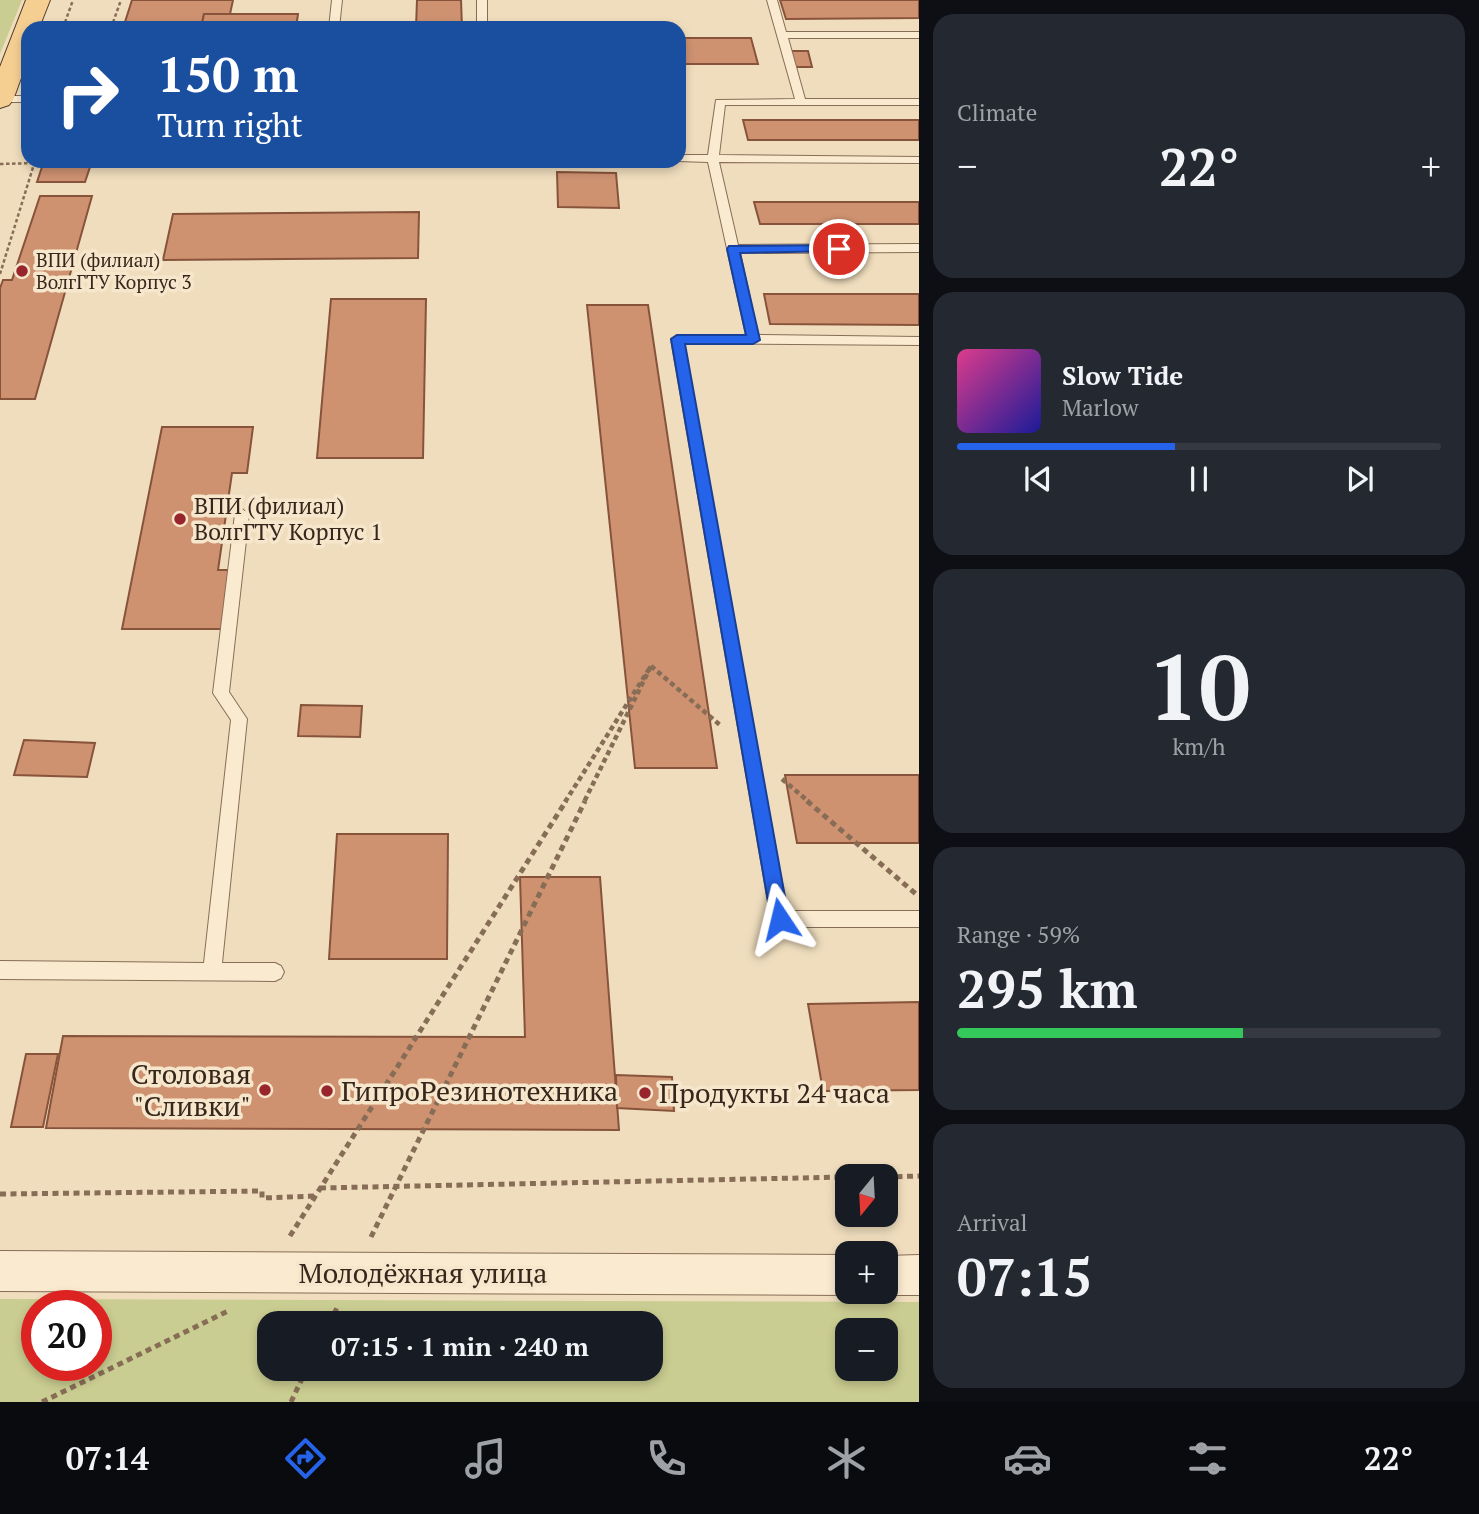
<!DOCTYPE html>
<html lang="en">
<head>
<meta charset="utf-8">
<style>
  :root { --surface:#171b24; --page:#242831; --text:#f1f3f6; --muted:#9ea1a6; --line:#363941; --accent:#2563eb }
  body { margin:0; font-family:"PT Serif",serif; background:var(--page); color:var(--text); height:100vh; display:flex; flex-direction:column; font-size:26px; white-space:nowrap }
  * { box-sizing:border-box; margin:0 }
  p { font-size:23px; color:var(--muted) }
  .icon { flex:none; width:38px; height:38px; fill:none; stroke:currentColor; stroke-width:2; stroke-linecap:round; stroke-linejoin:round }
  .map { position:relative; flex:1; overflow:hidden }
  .sheet { display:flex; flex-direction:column; gap:14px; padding:14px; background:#0d0f14; width:560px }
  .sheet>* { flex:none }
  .banner { position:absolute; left:21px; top:21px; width:665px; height:147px; border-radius:21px; box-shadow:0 4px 10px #0003; background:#1a4fa0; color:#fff; overflow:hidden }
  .needle { width:46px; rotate:198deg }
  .tools { position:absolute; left:835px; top:1164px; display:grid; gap:14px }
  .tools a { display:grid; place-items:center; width:63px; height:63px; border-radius:14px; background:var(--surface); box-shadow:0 4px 10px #0003; font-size:35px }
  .speed { position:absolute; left:21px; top:1290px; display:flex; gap:14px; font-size:35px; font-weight:700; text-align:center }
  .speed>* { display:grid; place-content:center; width:91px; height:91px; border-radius:50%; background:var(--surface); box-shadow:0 4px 10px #0003; line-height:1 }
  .speed .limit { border:10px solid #d22; background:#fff; color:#111 }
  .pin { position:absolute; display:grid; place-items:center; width:60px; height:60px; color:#fff; margin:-30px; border:4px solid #fff; border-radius:50%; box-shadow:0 2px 7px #0007 }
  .me { position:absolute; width:77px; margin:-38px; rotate:350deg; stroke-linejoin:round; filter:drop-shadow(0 0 5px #0008) }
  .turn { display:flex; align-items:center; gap:24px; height:147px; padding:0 21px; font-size:32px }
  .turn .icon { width:91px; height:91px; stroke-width:2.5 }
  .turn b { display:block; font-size:49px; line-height:60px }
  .big { font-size:52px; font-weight:800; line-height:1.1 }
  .sheet .card { flex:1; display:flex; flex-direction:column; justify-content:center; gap:10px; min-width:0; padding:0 24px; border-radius:21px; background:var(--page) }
  .sheet .dial { align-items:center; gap:0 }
  .dial b { font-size:91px; line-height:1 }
  .song { display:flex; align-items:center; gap:21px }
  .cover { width:84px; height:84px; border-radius:10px; background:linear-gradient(135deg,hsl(330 70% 55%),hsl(240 70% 35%)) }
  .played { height:7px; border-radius:4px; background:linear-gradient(90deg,var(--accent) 45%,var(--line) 45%) }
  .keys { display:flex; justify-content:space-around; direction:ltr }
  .heat { display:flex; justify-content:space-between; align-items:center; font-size:38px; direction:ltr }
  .charge { height:10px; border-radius:5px; background:linear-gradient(90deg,#34c759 59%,var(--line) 0) }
  .trip { position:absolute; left:257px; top:1311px; width:406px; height:70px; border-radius:21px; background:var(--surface); box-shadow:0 4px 10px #0003; font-weight:800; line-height:70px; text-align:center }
  .menu { display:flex; height:112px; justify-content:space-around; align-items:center; background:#090b0e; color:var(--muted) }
  .menu .icon { width:49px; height:49px }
  .menu .active { color:var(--accent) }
  .menu b { font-size:32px; color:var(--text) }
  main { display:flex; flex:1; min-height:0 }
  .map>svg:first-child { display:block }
</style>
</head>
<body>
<main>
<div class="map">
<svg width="919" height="1402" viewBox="0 0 919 1402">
  <rect width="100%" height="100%" fill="#efddbd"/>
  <g fill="#cacd91" fill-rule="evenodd">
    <path d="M0 0H22L0 54Z"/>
    <path d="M0 1299 919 1302V1402H0ZM37 1306H96V1365H37ZM270 1323H651V1368H270ZM847 1330H886V1368H847Z"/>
  </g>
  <g fill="#cf9271" stroke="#87543b" stroke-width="2">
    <path d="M132 0H233L230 14H204L201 28H171L172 22H125Z"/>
    <path d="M417 0H461L462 28H416Z"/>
    <path d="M780 0H919V18L786 19Z"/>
    <path d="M204 14H298L296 28H201Z"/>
    <path d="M679 38H751L758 64H679Z"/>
    <path d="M791 51H808L812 67H795Z"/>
    <path d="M743 120H919V140H748Z"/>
    <path d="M44 161H92L85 182H37Z"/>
    <path d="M109 161H394L393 167H107Z"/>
    <path d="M557 172 616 173 619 208 558 207Z"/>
    <path d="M40 196H92L35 399H0V288L3 280H12Z"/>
    <path d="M754 202H919V224H760Z"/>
    <path d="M419 212 418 258 163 260 173 214Z"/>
    <path d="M764 294H919V325L770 324Z"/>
    <path d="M331 299H426L423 458H317Z"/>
    <path d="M587 305H648L717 768H635Z"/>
    <path d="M162 427H253L247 473H232L218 570H236L228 629H122Z"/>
    <path d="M301 705 362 706 360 737 298 736Z"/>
    <path d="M24 740 95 743 87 777 14 775Z"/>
    <path d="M785 775H919V843H797Z"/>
    <path d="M337 834H448L447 959H329Z"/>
    <path d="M520 877H600L619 1130 46 1128 63 1036 525 1037Z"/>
    <path d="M919 1002V1090L823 1091 808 1004Z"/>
    <path d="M26 1054H58L43 1127H11Z"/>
    <path d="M616 1075 672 1077 674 1111 617 1108Z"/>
  </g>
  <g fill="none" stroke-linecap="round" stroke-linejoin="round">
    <g stroke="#876d56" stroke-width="2">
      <g id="lane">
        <path d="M332 0H342L339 28H329Z"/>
        <rect x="477" y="0" width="10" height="28"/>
        <path d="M767 0H777L786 32H919V38H788L805 99H919V105H725L719 155 919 157V163L719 162 738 245 919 244V252L740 253 758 335 919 337V345L684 343 787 911H919V927H780L774 925 771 919 671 339 677 335H746L708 162 678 161 679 155H708L716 100 795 99Z"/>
        <rect x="0" y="96" width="28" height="6"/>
        <path d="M242 509 249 514 229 692 247 719 222 963H275L281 966 284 972 281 978 275 981 0 979V961L204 963 231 720 213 693 235 514Z"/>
      </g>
    </g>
    <g stroke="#876d56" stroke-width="2">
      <g id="street">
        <path d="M0 1251 847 1255V1292H855L847 1295 0 1291Z"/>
        <path d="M919 1255V1295H886L878 1292H886V1256Z"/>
      </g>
    </g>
    <g stroke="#543b2a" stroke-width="2">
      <path id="primary" d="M26 0H50L39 28H28V59L13 100 9 105 0 108V67Z"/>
    </g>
    <g stroke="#876d56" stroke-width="2.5" stroke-dasharray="3.5 2.5" stroke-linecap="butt">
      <path d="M63 28 73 0"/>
      <path d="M111 28 121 0"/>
      <path d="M0 164 35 163"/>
      <path d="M0 274 35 161"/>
    </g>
    <g stroke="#876d56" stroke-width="4.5" stroke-dasharray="5 3.5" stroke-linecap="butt">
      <path d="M651 666 720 725"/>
      <path d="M782 779 809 802"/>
      <path d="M565 802 651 666 584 802"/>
    </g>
    <g stroke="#876d56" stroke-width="5" stroke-dasharray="6 4.5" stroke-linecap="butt">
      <path d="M807 801 916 894"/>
      <path d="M886 1177 919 1176"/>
      <path d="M320 1188 847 1177"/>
      <path d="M0 1194 262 1191V1198L317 1196"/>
      <path d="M290 1236 566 801"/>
      <path d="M371 1237 585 801"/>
      <path d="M329 1323 337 1308"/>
      <path d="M42 1402 228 1311"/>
      <path d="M291 1402 307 1368"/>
    </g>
    <use href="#lane" fill="#faead0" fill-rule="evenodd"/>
    <use href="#street" fill="#faead0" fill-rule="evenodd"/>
    <use href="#primary" fill="#f5cf92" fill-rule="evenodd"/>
  </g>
  <path fill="#2563eb" stroke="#184099" stroke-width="2" d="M839 245 844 246V251L740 253 760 340 753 344H685L789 919 787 925 780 927 774 925 771 919 671 339 677 335H746L727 249 729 246Z"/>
  <g fill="#98242c" stroke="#f6e7cc" stroke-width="2.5">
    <circle cx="22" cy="271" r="7"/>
    <circle cx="180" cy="519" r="7"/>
    <circle cx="265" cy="1090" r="7"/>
    <circle cx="327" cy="1091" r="7"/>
    <circle cx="645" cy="1093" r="7"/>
  </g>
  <g text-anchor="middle" stroke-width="7" stroke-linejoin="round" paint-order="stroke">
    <g font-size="19" fill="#36261b" stroke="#f6e7cc" text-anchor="start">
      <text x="36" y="267">ВПИ (филиал)<tspan x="36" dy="22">ВолгГТУ Корпус 3</tspan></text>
    </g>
    <g font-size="23" fill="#36261b" stroke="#f6e7cc" text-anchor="start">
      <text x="194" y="514">ВПИ (филиал)<tspan x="194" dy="26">ВолгГТУ Корпус 1</tspan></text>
    </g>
    <g font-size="28" fill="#36261b" stroke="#f6e7cc" text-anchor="start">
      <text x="251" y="1084" text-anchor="end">Столовая<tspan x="251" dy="32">"Сливки"</tspan></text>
      <text x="341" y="1101">ГипроРезинотехника</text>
      <text x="659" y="1103">Продукты 24 часа</text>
    </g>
    <g font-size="28" fill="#36261b" stroke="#f6e7cc">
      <text x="423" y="1283">Молодёжная улица</text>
    </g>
  </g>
</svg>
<div class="tools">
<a><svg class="needle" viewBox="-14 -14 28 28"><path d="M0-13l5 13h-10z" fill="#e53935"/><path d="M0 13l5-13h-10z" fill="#9ea1a6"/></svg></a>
<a>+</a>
<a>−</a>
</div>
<div class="speed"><div class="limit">20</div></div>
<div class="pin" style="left:839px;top:249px;background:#d93025"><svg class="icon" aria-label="arrive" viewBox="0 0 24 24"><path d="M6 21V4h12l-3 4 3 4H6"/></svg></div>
<svg class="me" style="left:780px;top:919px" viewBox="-20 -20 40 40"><path d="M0-17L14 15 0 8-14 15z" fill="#2563eb" stroke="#fff" stroke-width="4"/></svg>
<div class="trip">07:15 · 1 min · 240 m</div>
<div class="banner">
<div class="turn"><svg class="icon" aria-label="right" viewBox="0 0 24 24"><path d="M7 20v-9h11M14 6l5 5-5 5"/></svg><div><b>150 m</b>Turn right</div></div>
</div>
</div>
<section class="sheet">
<div class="card"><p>Climate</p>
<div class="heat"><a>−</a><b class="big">22°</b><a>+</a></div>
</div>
<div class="card">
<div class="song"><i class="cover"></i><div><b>Slow Tide</b><p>Marlow</p></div></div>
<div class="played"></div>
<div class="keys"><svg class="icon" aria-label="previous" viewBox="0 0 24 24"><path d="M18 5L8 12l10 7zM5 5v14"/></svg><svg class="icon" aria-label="pause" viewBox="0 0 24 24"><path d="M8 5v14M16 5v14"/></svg><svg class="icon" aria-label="next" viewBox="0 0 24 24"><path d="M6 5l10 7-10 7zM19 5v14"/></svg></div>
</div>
<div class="card dial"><b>10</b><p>km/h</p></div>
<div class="card"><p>Range · 59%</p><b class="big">295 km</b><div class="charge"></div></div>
<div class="card"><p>Arrival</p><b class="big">07:15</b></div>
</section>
</main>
<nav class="menu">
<b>07:14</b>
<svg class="icon active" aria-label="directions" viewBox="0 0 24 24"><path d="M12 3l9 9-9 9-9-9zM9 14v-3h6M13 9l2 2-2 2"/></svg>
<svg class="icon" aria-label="music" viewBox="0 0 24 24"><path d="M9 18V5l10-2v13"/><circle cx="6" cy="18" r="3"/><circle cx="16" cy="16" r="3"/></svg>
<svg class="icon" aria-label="phone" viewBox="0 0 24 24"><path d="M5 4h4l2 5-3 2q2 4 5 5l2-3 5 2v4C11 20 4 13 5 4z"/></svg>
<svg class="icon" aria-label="climate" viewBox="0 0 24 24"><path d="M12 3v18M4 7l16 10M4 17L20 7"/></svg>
<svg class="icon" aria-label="car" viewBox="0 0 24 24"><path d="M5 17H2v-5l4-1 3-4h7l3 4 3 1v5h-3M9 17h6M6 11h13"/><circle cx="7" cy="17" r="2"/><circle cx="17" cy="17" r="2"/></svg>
<svg class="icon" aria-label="filters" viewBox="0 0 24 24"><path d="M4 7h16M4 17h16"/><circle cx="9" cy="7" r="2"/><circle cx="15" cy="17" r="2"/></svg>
<b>22°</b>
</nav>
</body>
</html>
